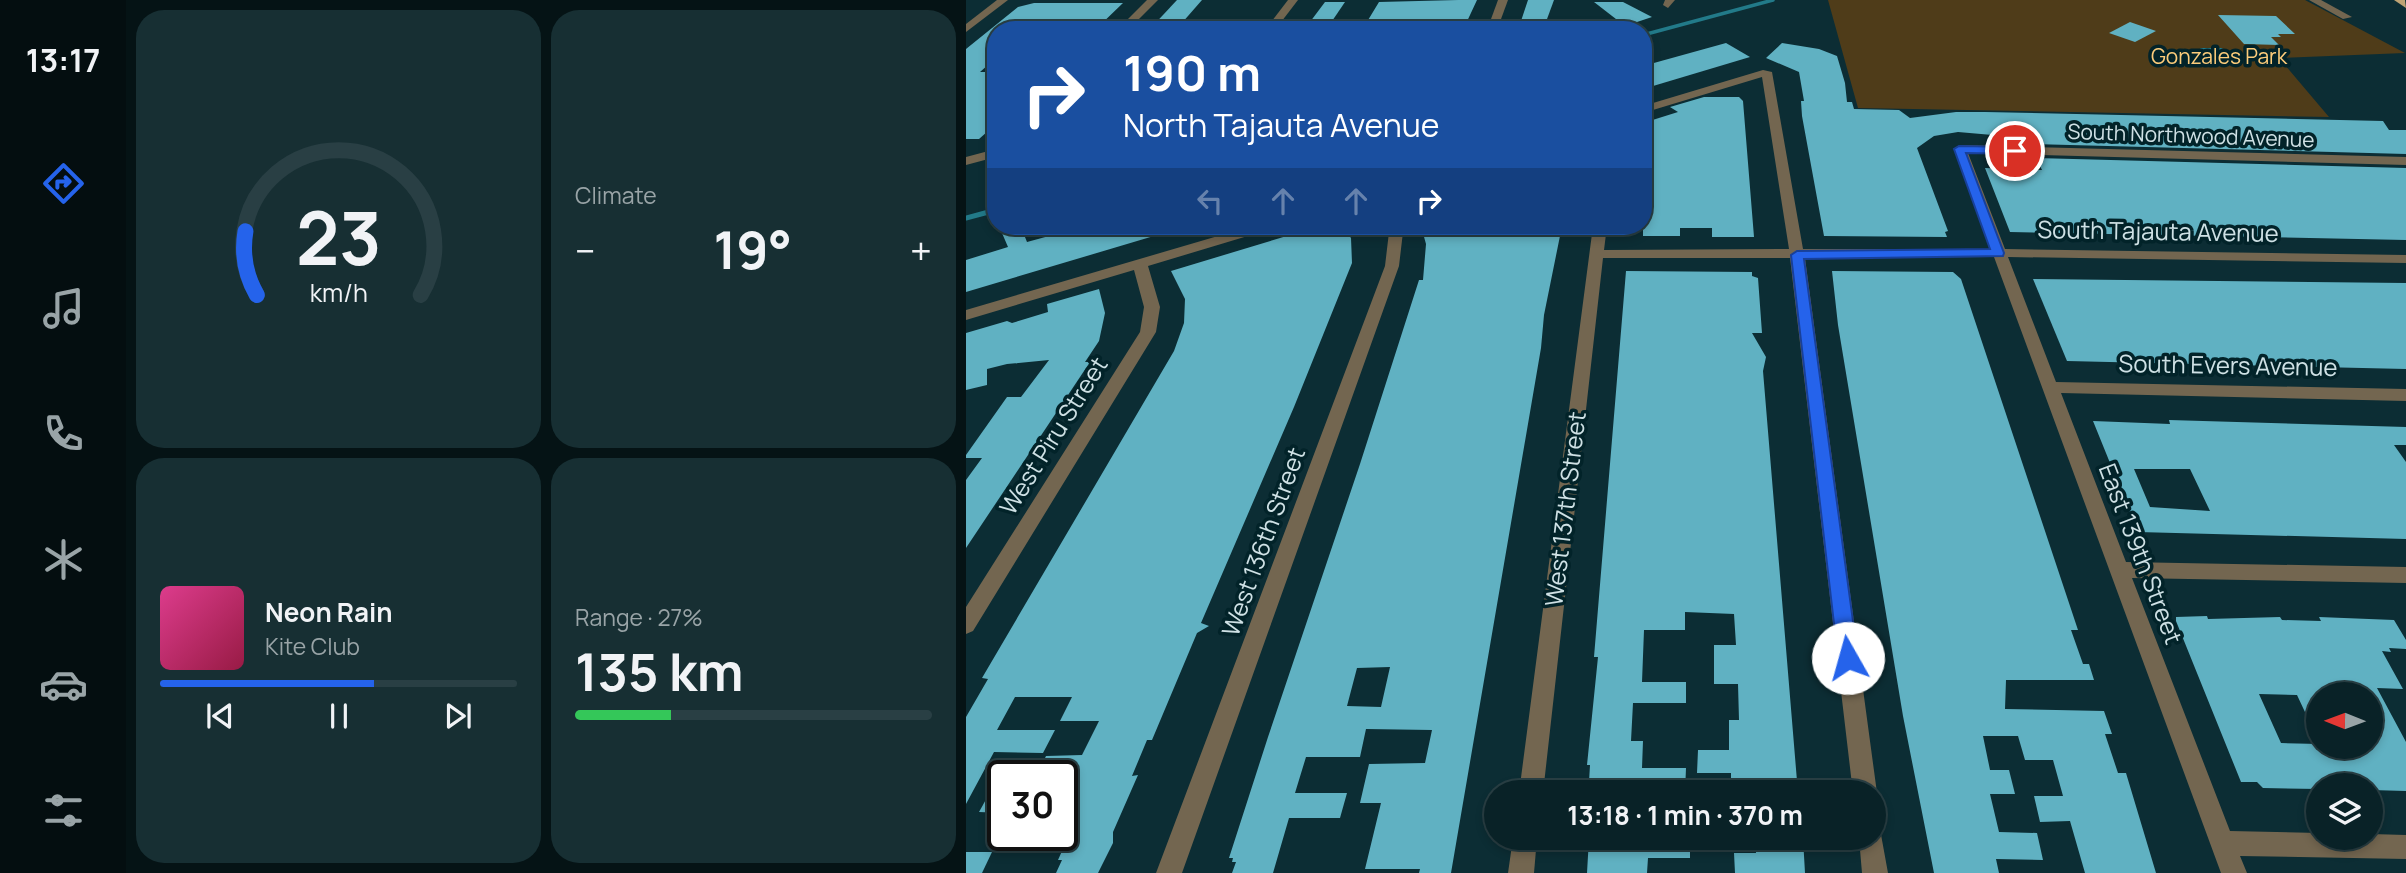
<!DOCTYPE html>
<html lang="en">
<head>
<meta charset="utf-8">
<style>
  :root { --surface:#092227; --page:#172f33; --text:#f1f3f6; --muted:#99a4a7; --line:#293f44; --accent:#2563eb }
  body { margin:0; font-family:Manrope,sans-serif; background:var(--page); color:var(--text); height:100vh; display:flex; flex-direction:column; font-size:26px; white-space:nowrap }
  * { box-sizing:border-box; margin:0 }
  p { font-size:23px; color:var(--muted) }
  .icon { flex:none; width:38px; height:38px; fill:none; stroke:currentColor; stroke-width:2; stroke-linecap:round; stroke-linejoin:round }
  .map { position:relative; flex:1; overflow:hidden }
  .panel { display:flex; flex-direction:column; gap:10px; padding:10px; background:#051315; width:840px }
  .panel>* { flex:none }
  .hud { position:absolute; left:21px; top:21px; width:665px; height:214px; border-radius:28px; box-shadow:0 4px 10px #0003,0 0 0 2px var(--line); background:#1a4fa0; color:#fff; overflow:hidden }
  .needle { width:46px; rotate:271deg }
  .tools { position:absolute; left:1340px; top:682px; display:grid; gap:14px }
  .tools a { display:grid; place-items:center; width:77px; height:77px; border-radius:50%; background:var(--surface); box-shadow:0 4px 10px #0003,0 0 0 2px var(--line); font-size:35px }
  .speed { position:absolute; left:21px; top:760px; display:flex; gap:14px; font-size:35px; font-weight:700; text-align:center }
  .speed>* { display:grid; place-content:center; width:91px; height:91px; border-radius:50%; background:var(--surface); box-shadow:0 4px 10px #0003,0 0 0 2px var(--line); line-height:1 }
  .speed .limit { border:4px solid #111; border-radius:10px; background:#fff; color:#111 }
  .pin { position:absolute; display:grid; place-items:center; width:60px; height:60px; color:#fff; margin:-30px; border:4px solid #fff; border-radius:50%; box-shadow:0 2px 7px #0007 }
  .me { position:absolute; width:77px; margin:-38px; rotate:353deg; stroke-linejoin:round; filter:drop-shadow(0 0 5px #0008) }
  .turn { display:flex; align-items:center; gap:24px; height:147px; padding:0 21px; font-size:32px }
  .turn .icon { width:91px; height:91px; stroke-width:2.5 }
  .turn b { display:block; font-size:49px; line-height:60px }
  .lanes { display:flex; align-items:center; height:66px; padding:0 21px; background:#0003; justify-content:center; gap:35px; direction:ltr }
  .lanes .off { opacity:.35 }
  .big { font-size:52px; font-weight:700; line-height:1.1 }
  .panel .tile { flex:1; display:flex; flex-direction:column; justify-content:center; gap:10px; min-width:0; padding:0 24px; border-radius:28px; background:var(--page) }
  .panel .dial { align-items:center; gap:0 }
  .dial svg { height:182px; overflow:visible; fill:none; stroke:var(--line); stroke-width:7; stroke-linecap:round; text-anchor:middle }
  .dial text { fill:var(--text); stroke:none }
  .song { display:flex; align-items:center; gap:21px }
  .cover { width:84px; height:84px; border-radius:10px; background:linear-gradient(135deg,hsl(330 70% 55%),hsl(340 70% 35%)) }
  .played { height:7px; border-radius:4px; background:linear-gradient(90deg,var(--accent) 60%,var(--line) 60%) }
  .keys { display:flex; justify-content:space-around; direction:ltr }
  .heat { display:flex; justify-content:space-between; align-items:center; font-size:38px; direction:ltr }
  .charge { height:10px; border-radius:5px; background:linear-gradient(90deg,#34c759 27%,var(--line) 0) }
  .panel .tiles { flex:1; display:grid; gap:10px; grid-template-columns:repeat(2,1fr) }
  .trip { position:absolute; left:518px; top:780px; width:402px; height:70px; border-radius:35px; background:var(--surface); box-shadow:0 4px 10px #0003,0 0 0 2px var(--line); font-weight:700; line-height:70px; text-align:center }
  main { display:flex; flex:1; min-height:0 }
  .tab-bar { display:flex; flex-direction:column; width:126px; justify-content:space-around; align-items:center; background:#040e10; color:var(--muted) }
  .tab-bar .icon { width:49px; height:49px }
  .tab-bar .selected { color:var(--accent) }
  .tab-bar b { font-size:32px; color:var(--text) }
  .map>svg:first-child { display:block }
</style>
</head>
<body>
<main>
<nav class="tab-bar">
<b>13:17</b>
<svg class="icon selected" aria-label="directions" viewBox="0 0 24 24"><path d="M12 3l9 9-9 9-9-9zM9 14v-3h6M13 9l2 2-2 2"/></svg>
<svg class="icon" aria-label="music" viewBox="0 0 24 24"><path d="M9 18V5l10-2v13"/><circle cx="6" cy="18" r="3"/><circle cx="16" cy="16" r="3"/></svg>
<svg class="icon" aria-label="phone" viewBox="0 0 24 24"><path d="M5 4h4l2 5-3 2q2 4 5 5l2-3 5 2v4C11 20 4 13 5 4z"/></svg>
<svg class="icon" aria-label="climate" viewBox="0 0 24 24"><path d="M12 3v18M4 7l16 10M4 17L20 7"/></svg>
<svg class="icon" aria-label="car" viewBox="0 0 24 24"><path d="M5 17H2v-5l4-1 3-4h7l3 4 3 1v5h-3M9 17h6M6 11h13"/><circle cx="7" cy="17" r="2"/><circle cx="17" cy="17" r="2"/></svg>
<svg class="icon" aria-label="filters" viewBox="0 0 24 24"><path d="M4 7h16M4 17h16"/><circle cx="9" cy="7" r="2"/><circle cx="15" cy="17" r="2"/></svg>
</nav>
<section class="panel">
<div class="tiles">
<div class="tile dial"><svg viewBox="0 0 100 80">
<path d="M14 69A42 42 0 1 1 86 69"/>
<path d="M14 69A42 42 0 0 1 9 41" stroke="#2563eb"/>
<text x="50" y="56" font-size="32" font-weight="700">23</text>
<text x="50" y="72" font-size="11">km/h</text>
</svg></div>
<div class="tile"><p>Climate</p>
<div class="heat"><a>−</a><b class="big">19°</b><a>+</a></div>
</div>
<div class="tile">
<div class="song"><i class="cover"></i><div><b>Neon Rain</b><p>Kite Club</p></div></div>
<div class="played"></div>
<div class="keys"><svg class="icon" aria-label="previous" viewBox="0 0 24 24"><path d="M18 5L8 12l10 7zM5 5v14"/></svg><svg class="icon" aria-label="pause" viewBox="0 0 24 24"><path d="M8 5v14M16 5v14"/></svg><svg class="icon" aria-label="next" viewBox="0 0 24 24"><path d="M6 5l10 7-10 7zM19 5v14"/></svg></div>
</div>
<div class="tile"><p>Range · 27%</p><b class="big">135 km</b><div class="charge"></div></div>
</div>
</section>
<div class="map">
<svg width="1440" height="873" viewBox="0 0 1440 873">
  <rect width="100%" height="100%" fill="#0c2d34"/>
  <path fill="#4f3c19" d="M862 0H1339L1439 53 1313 58 1363 117 892 108Z"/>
  <path fill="#227a89" d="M1234 48H1256L1268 64 1223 63 1215 53H1252L1237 52Z"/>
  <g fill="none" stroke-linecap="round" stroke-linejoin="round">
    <path stroke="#227a89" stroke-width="3.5" d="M677 35 807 0"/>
    <path stroke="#227a89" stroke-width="5" d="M0 218 30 210"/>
  </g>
  <g fill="#60b1c2" fill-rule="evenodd">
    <path d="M211 0H236L215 24 206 30H183Z"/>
    <path d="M492 0H511L497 30 441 27 440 30H396L413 2Z"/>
    <path d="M562 0H588L577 30H552Z"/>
    <path d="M359 2H379L360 30H338Z"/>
    <path d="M628 2H657L686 17 659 26Z"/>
    <path d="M68 3H157L129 30H30V58L14 72H30V124L13 139H0V49L52 7Z"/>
    <path d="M1252 15 1310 16 1329 34H1312L1315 37H1305L1313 45 1278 44Z"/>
    <path d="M1164 22 1190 31 1169 42 1143 33Z"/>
    <path d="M760 43 784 57 677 89V66Z"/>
    <path d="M816 43 853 49 871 56 879 83 881 102H886L888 109 933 110 944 118 990 112H1019L1417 121 1423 130H1440V154L1064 144 1061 138 992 132 968 136 951 148 982 231 979 232 981 237 858 236 836 116 835 101H838L833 72 800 58Z"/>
    <path d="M738 97H773L777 101 788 237H746V228H714V236H677V123L712 112 704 107Z"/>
    <path d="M1070 158 1440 168V240L1044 232 1019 168 1076 170Z"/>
    <path d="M103 226H207L208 230 0 292V260L42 247 36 233 55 227 61 242 105 230Z"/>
    <path d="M354 226H376L385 238 386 263 328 407 235 623 243 626 231 633 186 740H181L166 776 172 775 147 832V843L132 873H90L96 860H92L96 851 37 852 45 835H96V775H71L80 756 116 755 133 721H94L106 697H49L31 730H89L77 753 28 752 0 804V717L22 679 16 678 208 351 218 323 219 299 205 271Z"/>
    <path d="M455 226H516L518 236H566L572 226H596L578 315 575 348 485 873H453L454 869H399L415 803H394L403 764 459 763 466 730 400 729 394 757H340L329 793H381L374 818H323L307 873H266L270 862H266L267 858H263L302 737 394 464 453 280H457L460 244ZM424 667 415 707 381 706 391 668Z"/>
    <path d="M660 271 786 272V276L792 278 796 333H786L800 357 797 371 832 793H765V773H731L732 750H763V720H773L772 684H748V645H770L768 614 719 612V630H678L676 682H720V703H667L665 741H677L676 768H720L719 793 667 792V782H623L624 765H621L632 657H628Z"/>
    <path d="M866 271 987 272 995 279 1112 630H1105L1117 664H1123L1128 680H1040L1039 709 1138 711 1146 734H1139L1152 773H1160L1190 873H1119L1104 821 1074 822 1068 796H1097L1087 760H1059L1052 736H1017L1024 770H1043L1049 794H1024L1033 832 1071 833 1077 860 1030 859 1033 873H968L937 716 872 325Z"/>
    <path d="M1067 279 1440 283V369L1101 361Z"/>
    <path d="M133 289 139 313 133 341 119 362H124L0 548V480L16 458H0V455L41 397H55L83 360 41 364 21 369V385L0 390V333L41 321 46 323 82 312 81 304Z"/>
    <path d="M1203 420 1440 427V445H1428L1440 462V539L1172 532 1127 421 1204 424ZM1168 469H1224L1244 511 1184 507Z"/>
    <path d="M1241 616 1242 619 1314 617 1316 620 1355 621 1353 617 1428 620 1440 640V649L1423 648 1425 652 1416 651 1437 689 1411 688 1440 742V791L1405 790V783L1357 782 1358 786H1353V789L1297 788 1291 782H1275L1210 621V617ZM1293 694 1331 695 1353 742V695H1405V747H1353V744L1315 743Z"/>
    <path d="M37 769V813L13 812Z"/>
    <path d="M623 838H724V858H682L681 873H621Z"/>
    <path d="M789 838H837L839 873H769L768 853H790Z"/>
    <path d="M0 852H26L16 873H0Z"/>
  </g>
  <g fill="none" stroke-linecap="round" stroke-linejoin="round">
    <g fill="#736650" fill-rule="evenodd">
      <path d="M31 0H42L0 32V24Z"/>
      <path d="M181 0H192L162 30H151Z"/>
      <path d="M322 0H332L309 30H299Z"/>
      <path d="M532 0H542L531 30H521Z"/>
      <path d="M699 0H709L702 8 697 5Z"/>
      <path d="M1343 0H1355L1386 17 1377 19Z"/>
      <path d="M797 70 806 72 837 249H1025L988 149 994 145 1440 157V165L1002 153 1039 249 1440 255V263L1042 257 1090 382 1440 389V401L1095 393 1160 562 1440 567V583L1166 578 1264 831 1353 833V838H1405V834L1440 835V859L1274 856 1281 873H1255L1028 257 839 258 911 793 908 799V793H887L824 258H637L577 793H553L627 226H641L638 250 823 249 796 77 677 113V106Z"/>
      <path d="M30 149V157L0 165V157Z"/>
      <path d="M286 226H307L305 229 182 266 194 307 190 332 7 631 0 634V607L174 332 178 307 168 270 0 320V310Z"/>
      <path d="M420 226H434L437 232 433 266 216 873H190L419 266 423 232Z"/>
      <path d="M908 827 914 829 922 873H896L893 838H908Z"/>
      <path d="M547 838H571L568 873H542Z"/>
    </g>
    <path fill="#bfa374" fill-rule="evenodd" d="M1428 0H1439L1440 8Z"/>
  </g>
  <path fill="#2563eb" stroke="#184099" stroke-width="2" d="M993 146 1049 147 1055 151 1049 154 1000 153 1038 253 1037 256 838 259 892 658 889 664 882 667 875 664 872 658 825 255 831 251 1024 249 988 149Z"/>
  <g text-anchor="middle" stroke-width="7" stroke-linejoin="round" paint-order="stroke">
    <g font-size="21" fill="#fccc7b" stroke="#022329">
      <text x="1253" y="64">Gonzales Park</text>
    </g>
    <g font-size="21" fill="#cfe1e5" stroke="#022329">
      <text transform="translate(1225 136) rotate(2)" y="7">South Northwood Avenue</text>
    </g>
    <g font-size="24" fill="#cfe1e5" stroke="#022329">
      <text transform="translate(1192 232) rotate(1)" y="8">South Tajauta Avenue</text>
      <text transform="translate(1262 366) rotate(1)" y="8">South Evers Avenue</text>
      <text transform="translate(88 436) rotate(-58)" y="8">West Piru Street</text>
      <text transform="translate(600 509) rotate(-83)" y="8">West 137th Street</text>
      <text transform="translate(298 542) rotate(-70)" y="8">West 136th Street</text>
      <text transform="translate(1174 554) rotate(69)" y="8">East 139th Street</text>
    </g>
  </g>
</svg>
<div class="tools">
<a><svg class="needle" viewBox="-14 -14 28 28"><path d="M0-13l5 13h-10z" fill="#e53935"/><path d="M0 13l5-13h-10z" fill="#99a4a7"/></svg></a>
<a><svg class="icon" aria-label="layers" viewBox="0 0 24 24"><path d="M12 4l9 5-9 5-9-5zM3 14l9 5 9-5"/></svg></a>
</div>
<div class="speed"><div class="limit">30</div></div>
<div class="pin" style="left:1049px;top:151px;background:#d93025"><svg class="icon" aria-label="arrive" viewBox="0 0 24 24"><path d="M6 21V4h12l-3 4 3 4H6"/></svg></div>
<svg class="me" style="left:882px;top:658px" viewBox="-20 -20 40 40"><circle r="19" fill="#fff"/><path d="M0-13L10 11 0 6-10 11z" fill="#2563eb"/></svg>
<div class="trip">13:18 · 1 min · 370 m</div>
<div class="hud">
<div class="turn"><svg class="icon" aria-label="right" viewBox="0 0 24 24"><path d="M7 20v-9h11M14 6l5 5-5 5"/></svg><div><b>190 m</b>North Tajauta Avenue</div></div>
<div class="lanes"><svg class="icon off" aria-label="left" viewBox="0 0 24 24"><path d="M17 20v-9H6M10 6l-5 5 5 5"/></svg><svg class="icon off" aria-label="ahead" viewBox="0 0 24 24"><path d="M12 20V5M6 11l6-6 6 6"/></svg><svg class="icon off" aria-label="ahead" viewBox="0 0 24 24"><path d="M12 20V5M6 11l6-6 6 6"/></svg><svg class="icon" aria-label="right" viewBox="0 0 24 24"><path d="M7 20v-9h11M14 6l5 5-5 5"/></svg></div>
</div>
</div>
</main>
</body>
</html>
